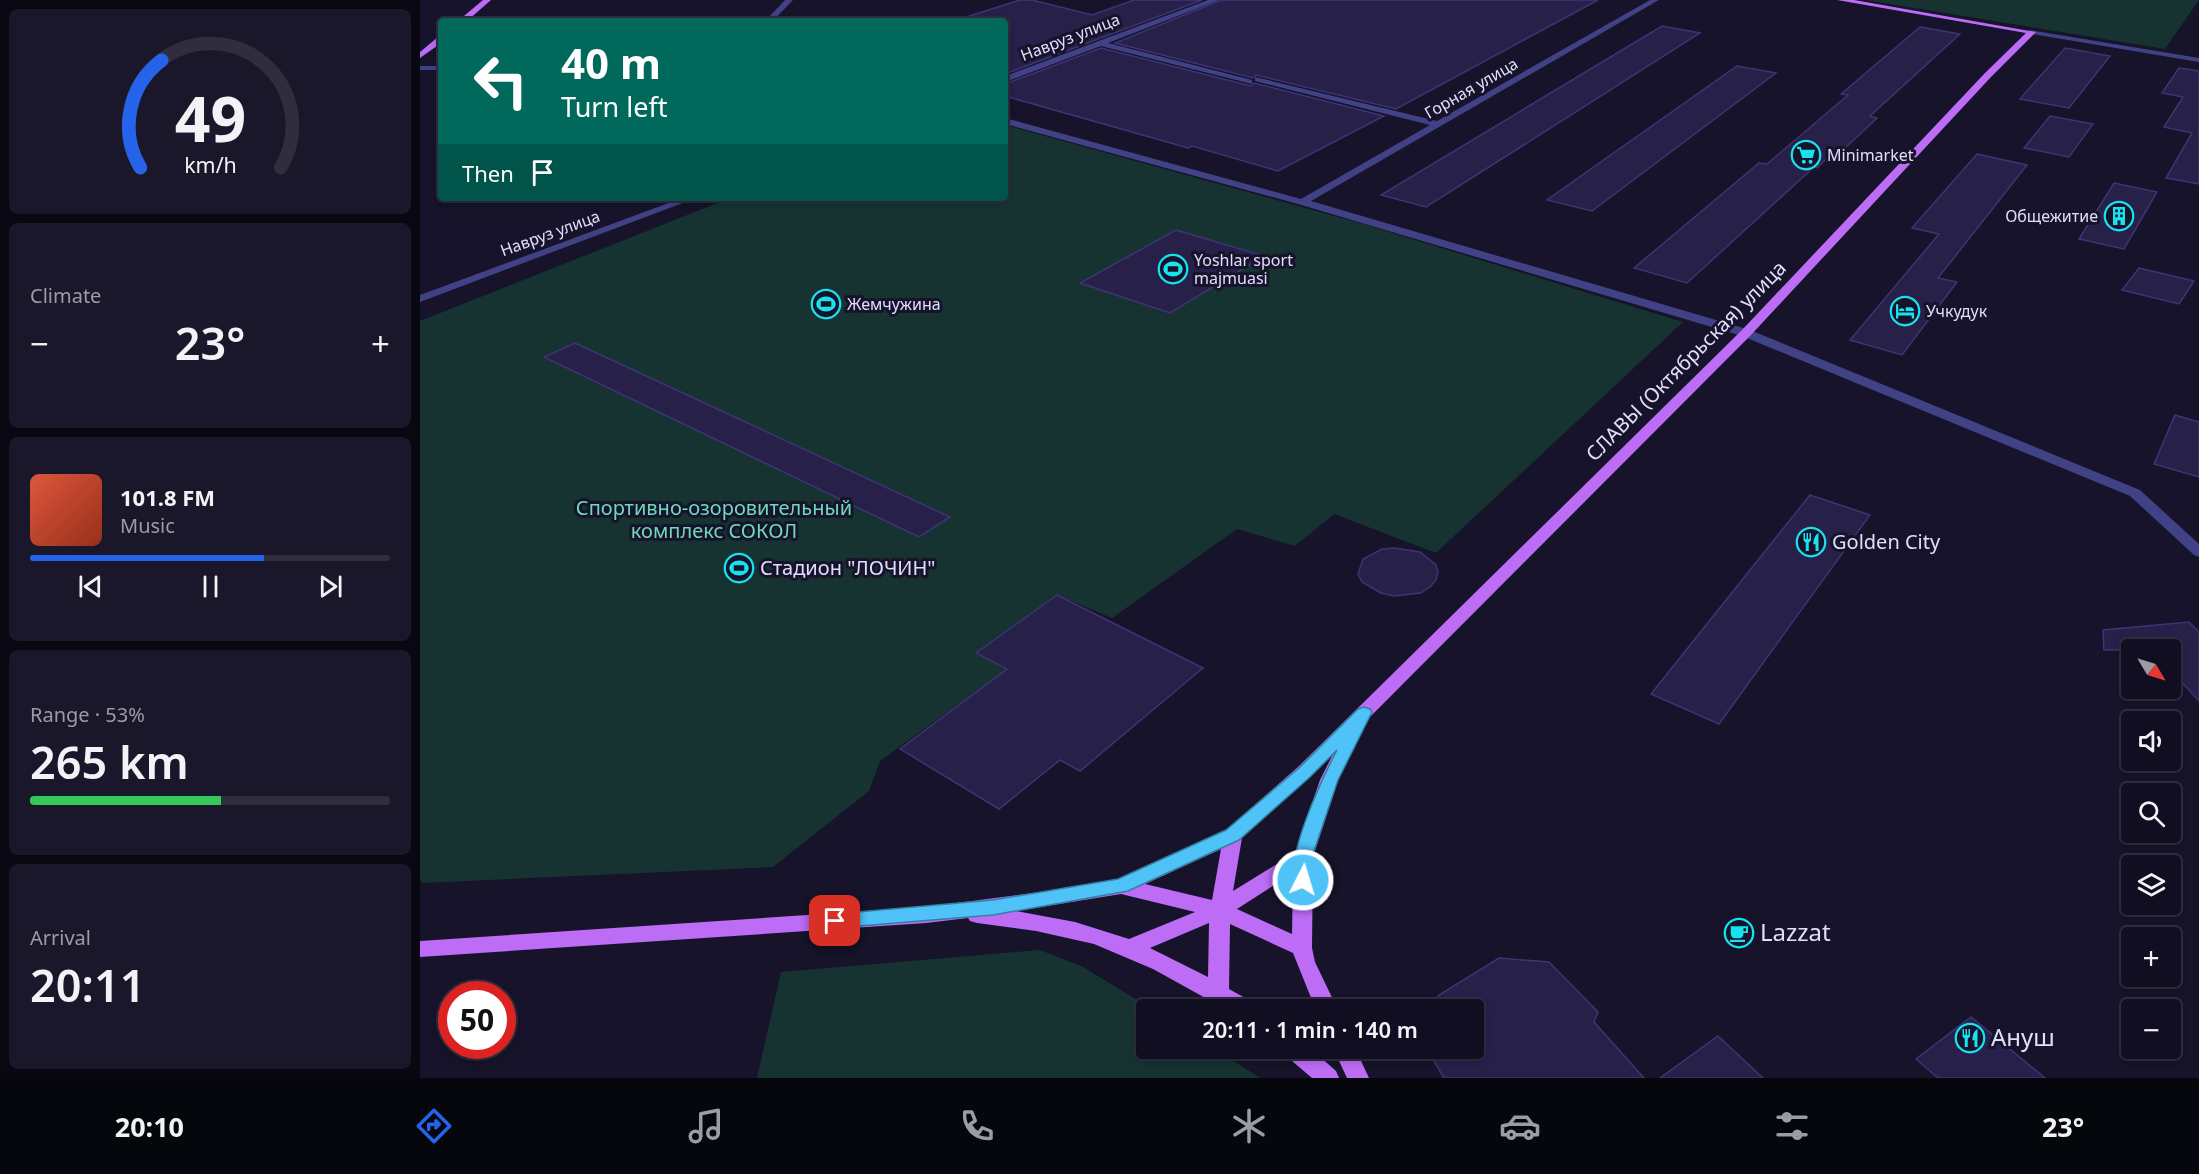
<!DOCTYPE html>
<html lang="en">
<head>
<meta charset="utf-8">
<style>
  :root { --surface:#100e20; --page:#191729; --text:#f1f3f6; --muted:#9c9ca5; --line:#302e3e; --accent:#2563eb }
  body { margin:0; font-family:"Noto Sans",sans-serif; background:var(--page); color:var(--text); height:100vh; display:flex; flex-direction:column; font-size:22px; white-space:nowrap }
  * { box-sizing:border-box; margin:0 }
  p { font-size:20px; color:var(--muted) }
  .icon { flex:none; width:33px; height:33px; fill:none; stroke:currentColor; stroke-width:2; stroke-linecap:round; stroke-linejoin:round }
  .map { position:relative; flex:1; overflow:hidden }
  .drawer { display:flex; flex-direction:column; gap:9px; padding:9px; background:#090812; width:420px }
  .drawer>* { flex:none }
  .top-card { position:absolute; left:18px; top:18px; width:570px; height:183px; border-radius:6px; box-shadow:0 3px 9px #0003,0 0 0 2px var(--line); background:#00695c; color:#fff; overflow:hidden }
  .needle { width:39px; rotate:128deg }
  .fabs { position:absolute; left:1701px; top:639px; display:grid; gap:12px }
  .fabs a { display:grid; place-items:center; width:60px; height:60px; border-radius:6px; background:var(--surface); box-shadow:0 3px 9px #0003,0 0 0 2px var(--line); font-size:30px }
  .speed { position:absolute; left:18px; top:981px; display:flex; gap:12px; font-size:30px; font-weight:700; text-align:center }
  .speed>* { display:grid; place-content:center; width:78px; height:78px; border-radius:50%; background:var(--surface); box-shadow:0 3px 9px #0003,0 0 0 2px var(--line); line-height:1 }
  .speed .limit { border:9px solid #d22; background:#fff; color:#111 }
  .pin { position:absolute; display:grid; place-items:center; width:51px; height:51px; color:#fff; margin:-26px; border-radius:12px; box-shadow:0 3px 9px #0006 }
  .me { position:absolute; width:66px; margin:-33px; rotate:5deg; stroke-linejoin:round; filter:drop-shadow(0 0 4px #0008) }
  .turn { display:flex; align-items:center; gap:21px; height:126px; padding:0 24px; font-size:27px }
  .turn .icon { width:78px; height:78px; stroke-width:2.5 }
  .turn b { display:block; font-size:42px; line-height:51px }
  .then { display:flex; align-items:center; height:57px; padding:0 24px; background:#0003; gap:12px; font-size:22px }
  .big { font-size:45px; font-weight:600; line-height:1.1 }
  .drawer .tile { flex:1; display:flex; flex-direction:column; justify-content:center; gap:9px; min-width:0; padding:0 21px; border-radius:9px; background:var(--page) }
  .drawer .dial { align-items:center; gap:0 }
  .dial svg { height:156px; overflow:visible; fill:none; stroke:var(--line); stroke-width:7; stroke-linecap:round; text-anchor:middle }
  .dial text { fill:var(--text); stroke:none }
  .song { display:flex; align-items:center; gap:18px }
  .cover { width:72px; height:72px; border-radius:9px; background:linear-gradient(135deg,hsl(10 70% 55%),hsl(10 70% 35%)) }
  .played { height:6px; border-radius:3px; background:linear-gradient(90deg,var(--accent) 65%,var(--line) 65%) }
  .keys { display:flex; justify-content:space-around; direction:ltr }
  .heat { display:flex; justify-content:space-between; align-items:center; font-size:33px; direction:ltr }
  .charge { height:9px; border-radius:4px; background:linear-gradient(90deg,#34c759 53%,var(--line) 0) }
  .trip { position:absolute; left:716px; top:999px; width:348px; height:60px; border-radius:6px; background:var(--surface); box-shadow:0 3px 9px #0003,0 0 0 2px var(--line); font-weight:600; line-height:60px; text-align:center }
  .tab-bar { display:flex; height:96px; justify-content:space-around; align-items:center; background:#06060d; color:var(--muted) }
  .tab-bar .icon { width:42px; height:42px }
  .tab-bar .selected { color:var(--accent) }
  .tab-bar b { font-size:27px; color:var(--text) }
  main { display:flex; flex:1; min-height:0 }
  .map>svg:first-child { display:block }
</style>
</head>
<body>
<main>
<section class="drawer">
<div class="tile dial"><svg viewBox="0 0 100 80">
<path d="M14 69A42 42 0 1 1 86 69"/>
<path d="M14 69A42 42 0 0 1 25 14" stroke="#2563eb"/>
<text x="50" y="56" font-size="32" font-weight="700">49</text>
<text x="50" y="72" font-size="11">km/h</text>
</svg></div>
<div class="tile"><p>Climate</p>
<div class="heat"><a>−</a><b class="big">23°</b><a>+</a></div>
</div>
<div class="tile">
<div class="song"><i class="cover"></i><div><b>101.8 FM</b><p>Music</p></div></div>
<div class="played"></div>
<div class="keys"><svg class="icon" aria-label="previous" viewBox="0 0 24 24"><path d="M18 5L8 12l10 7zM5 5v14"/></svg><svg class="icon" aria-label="pause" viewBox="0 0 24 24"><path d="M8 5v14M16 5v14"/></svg><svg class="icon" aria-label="next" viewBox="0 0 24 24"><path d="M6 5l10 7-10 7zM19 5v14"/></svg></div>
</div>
<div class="tile"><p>Range · 53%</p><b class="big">265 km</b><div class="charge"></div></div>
<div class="tile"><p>Arrival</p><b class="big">20:11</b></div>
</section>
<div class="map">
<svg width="1779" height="1078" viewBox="0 0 1779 1078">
  <rect width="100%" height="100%" fill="#16132a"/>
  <g fill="#163331">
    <path d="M1445 0H1779L1745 49Z"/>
    <path d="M585 125 943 224 1263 322 1016 553 914 514 875 546 817 529 692 618 637 595 556 652 587 669 460 761 449 791 353 867 3 883 0 880V321L310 198H585Z"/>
    <path d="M620 950 663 967 732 1009 726 1010V1048L795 1049 840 1078H337L361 972Z"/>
  </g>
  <g fill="#272049" stroke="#3e3474" stroke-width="1.5">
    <path d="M600 0H612L672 15 714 0H782L585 74V21H555L543 18Z"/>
    <path d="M801 0H1178L976 109 836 75 833 78 695 43Z"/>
    <path d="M1242 26 1280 33 1006 207 961 195Z"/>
    <path d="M1500 27 1540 34 1450 116 1457 118 1423 150 1417 149 1397 168 1394 167 1267 283 1214 268 1339 163 1347 164 1428 95 1421 94Z"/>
    <path d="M681 48 831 86 834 83 964 116 858 171 772 146 768 148 585 96V84Z"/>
    <path d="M1645 48 1690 56 1649 108 1600 99Z"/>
    <path d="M1317 66 1356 73 1172 211 1127 200Z"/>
    <path d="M1759 68 1779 71V184L1746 178 1772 133 1744 127 1763 97 1742 93Z"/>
    <path d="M1630 116 1673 124 1649 157 1604 148Z"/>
    <path d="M1557 154 1607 165 1518 278 1537 282 1482 355 1430 340 1519 234 1492 228Z"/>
    <path d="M1694 183 1737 192 1704 249 1659 239Z"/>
    <path d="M756 230 844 256 750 313 660 283Z"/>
    <path d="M1719 268 1774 281 1759 304 1702 290Z"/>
    <path d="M155 343 530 517 499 537 124 357Z"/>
    <path d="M1755 415 1779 422V477L1734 464Z"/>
    <path d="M1390 495 1450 515 1299 724 1231 694Z"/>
    <path d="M975 548 1000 552 1016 565 1018 572 1016 580 1010 587 1001 593 974 596 961 593 942 582 938 574 943 559 962 549Z"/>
    <path d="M637 595 783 668 660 771 640 760 579 809 480 749 587 669 556 653Z"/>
    <path d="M1769 622 1779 632V701L1750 670V650H1684L1683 630Z"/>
    <path d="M1079 958 1129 962 1178 1012 1174 1022 1224 1078H1024L1006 1048H1053V1010H1007L1019 995Z"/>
    <path d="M1551 1017 1625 1078H1518L1496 1059Z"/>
    <path d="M1298 1036 1343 1078H1240Z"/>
  </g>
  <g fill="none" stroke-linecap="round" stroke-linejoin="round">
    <g fill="#414185" fill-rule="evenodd">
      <path d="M365 0H373L353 21H345Z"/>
      <path d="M788 0H799L688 43 832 80V84L681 46 585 82V76Z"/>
      <path d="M1230 0H1239L891 201 1330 330 1720 490 1779 544V557L1774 555 1710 496 1322 336 878 204 585 124V118L881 199 1010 125 835 81V77L1017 121Z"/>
      <path d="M1609 30 1779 58V62L1612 34H1609Z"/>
      <rect x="0" y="66" width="21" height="4"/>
      <path d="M262 198H276L0 302V295Z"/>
    </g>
    <g fill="#bc6cf5" fill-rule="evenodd">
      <path d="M63 0H71L47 21H38Z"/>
      <path d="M1417 0H1434L1616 32 1571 77 1330 336 942 725 944 728 918 780 893 857 892 948 895 962 918 1010H896L873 953 810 924 809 989 834 1003 837 1010H807L733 969 674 944 616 931 557 923 550 921 548 918 506 923 0 957V941L506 907 621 892 698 879 806 830 878 767 1322 330 1565 73 1606 33ZM913 754 900 780 875 853 813 891 822 838ZM801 849 792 900 725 884ZM873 873 872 934 817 909ZM701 894 775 912 709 939 655 922 596 911ZM789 923 788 977 730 948Z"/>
      <path d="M18 37H21V43L0 58V52Z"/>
      <path d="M862 1048H890L916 1071 919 1078H892L865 1055Z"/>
      <path d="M913 1048H935L949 1078H927Z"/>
    </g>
  </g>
  <path fill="#4fc3f7" stroke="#337fa1" stroke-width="1.5" d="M944 707 950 709 952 712 918 780 892 857V880L889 885 883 887 876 885C863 860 904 775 917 750L890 777 819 840 708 891 573 915 415 928 409 926 406 921 409 916 415 914 573 900 698 879 806 830 879 768 938 709Z"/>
  <defs>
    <g id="supermarket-ring" transform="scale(1.5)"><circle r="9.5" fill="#16132a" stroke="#17e3f0" stroke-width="1.5"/><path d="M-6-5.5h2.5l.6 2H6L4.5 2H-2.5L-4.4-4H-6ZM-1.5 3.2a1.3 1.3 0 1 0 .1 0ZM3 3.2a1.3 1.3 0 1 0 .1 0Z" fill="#17e3f0"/></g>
    <g id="building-ring" transform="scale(1.5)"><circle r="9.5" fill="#16132a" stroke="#17e3f0" stroke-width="1.5"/><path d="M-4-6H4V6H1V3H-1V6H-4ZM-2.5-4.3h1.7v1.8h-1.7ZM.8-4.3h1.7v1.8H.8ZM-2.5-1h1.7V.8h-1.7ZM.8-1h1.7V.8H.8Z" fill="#17e3f0"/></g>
    <g id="stadium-ring" transform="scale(1.5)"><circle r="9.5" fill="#16132a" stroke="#17e3f0" stroke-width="1.5"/><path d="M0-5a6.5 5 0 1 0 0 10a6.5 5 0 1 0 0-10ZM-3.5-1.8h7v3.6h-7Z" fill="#17e3f0"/></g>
    <g id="hotel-ring" transform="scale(1.5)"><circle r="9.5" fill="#16132a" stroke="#17e3f0" stroke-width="1.5"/><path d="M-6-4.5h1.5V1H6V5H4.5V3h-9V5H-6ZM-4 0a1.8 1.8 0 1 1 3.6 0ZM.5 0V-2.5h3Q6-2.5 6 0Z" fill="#17e3f0"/></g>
    <g id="restaurant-ring" transform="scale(1.5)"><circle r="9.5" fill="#16132a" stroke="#17e3f0" stroke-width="1.5"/><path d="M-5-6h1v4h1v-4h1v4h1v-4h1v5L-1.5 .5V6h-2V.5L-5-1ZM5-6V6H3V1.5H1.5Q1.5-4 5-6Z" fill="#17e3f0"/></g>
    <g id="cafe-ring" transform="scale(1.5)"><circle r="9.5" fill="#16132a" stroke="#17e3f0" stroke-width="1.5"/><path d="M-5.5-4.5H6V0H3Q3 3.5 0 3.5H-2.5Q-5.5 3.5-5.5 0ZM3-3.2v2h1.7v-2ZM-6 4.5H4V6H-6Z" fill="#17e3f0"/></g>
  </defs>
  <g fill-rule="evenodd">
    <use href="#supermarket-ring" x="1386" y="155"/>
    <use href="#building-ring" x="1699" y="216"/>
    <use href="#stadium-ring" x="753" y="269"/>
    <use href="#stadium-ring" x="406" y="304"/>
    <use href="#hotel-ring" x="1485" y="311"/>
    <use href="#restaurant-ring" x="1391" y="542"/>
    <use href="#stadium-ring" x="319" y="568"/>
    <use href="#cafe-ring" x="1319" y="933"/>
    <use href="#restaurant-ring" x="1550" y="1038"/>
  </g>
  <g text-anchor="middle" stroke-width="6" stroke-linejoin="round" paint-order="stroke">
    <g font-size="16" fill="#e0ddfd" stroke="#16132a">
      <text transform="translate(650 37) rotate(-21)" y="6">Навруз улица</text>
      <text transform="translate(1051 88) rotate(-30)" y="6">Горная улица</text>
      <text transform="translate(130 233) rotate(-20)" y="6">Навруз улица</text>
    </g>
    <g font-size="16" fill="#e0ddfd" stroke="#16132a" text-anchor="start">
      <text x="1407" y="161">Minimarket</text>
      <text x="1678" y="222" text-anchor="end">Общежитие</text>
      <text x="774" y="266">Yoshlar sport<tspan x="774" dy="18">majmuasi</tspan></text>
      <text x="427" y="310">Жемчужина</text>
      <text x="1506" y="317">Учкудук</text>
    </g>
    <g font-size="20" fill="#e0ddfd" stroke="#16132a">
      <text transform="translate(1266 361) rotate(-45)" y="7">СЛАВЫ (Октябрьская) улица</text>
    </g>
    <g font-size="20" fill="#6ddaba" stroke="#16132a">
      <text x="294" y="515">Спортивно-озоровительный<tspan x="294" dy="23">комплекс СОКОЛ</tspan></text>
    </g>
    <g font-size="20" fill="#e0ddfd" stroke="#16132a" text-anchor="start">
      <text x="1412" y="549">Golden City</text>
      <text x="340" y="575">Стадион "ЛОЧИН"</text>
    </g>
    <g font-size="24" fill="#e0ddfd" stroke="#16132a" text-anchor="start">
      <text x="1340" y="941">Lazzat</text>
      <text x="1571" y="1046">Ануш</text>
    </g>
  </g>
</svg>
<div class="fabs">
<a><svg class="needle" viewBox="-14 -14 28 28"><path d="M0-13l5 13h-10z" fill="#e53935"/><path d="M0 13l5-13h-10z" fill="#9c9ca5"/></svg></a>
<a><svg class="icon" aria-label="sound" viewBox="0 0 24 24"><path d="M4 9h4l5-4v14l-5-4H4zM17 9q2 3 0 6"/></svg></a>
<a><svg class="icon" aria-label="search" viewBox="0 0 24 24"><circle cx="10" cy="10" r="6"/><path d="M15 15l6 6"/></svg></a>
<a><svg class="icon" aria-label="layers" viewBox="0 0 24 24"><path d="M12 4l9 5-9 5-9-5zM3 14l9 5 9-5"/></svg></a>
<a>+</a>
<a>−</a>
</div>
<div class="speed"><div class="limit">50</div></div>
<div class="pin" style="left:415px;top:921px;background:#d93025"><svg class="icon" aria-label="arrive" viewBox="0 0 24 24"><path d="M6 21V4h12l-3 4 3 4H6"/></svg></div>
<svg class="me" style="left:883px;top:880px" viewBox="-20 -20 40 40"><circle r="17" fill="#4fc3f7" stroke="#fff" stroke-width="3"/><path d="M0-11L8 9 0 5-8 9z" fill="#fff"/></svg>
<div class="trip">20:11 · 1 min · 140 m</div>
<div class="top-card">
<div class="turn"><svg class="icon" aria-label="left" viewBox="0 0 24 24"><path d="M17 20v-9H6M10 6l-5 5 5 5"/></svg><div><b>40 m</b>Turn left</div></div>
<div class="then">Then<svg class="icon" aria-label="arrive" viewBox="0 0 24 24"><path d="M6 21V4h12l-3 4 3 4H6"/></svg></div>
</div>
</div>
</main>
<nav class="tab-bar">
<b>20:10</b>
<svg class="icon selected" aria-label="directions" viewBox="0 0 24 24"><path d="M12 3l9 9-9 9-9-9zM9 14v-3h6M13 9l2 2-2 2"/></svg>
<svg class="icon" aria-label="music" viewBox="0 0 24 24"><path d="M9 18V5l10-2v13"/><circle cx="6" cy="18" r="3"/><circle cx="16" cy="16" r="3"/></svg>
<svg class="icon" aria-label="phone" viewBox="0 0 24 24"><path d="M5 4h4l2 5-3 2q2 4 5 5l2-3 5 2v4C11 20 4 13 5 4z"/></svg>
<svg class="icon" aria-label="climate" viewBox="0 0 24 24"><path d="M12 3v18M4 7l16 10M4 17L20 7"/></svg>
<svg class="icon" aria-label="car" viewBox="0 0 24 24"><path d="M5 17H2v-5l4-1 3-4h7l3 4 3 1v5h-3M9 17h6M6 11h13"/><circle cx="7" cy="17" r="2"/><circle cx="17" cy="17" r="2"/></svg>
<svg class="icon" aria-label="filters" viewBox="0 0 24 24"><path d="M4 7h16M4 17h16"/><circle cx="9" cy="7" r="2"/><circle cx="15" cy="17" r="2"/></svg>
<b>23°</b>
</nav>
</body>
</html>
